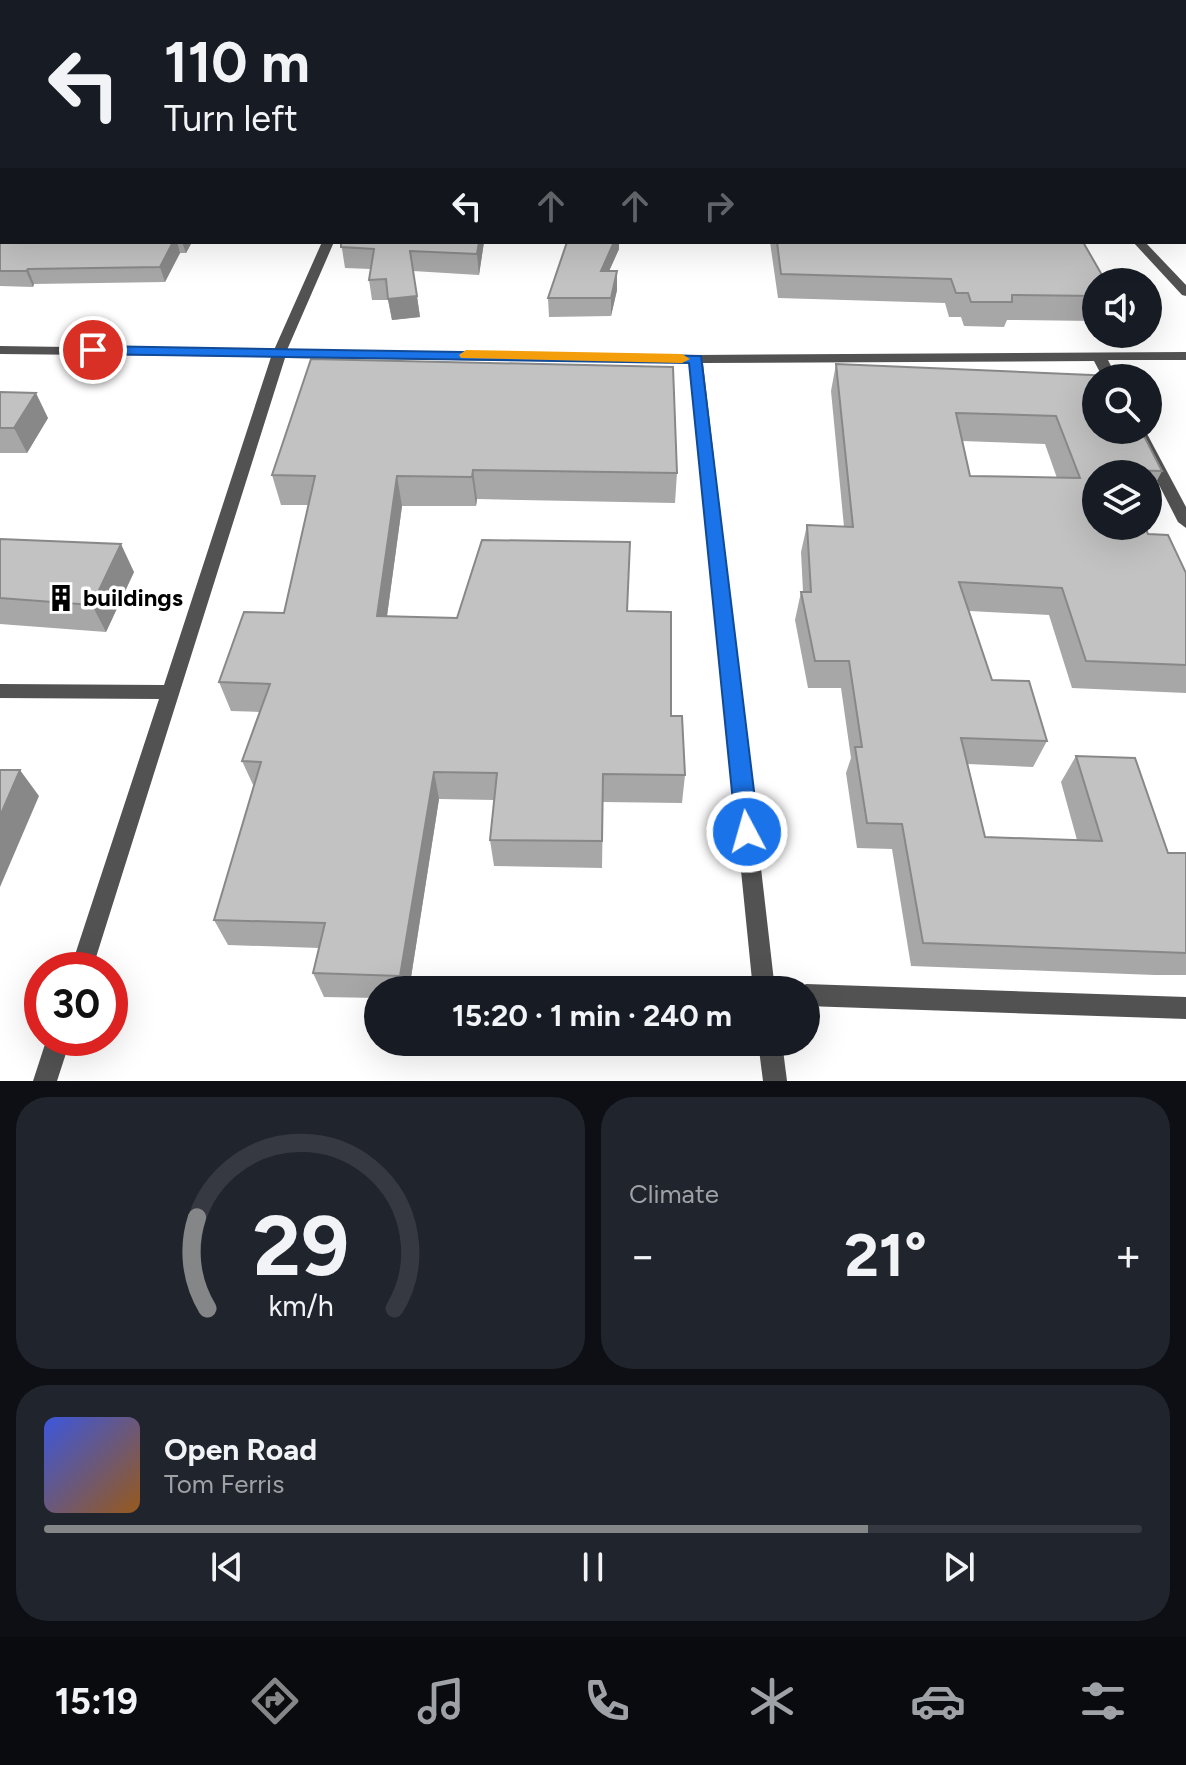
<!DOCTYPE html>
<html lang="en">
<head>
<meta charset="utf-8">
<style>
  :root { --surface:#171b24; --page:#20242c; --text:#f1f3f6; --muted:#9ea1a6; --line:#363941; --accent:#858687 }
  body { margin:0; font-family:Figtree,sans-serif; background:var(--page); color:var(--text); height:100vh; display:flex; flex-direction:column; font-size:30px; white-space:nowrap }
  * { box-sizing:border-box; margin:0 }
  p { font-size:26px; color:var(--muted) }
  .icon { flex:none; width:44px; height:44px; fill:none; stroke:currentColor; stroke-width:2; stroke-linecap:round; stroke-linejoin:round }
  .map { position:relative; height:1081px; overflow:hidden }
  .details { display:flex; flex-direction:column; gap:16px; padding:16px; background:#0d0f14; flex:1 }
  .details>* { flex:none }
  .banner { position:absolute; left:0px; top:0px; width:1186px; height:244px; box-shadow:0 8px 32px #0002; background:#171b24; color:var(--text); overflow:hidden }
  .buttons { position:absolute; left:1082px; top:268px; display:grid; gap:16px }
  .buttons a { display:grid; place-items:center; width:80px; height:80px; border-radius:50%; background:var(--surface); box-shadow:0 8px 32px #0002; font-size:40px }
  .speed { position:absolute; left:24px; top:952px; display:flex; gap:16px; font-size:40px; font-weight:700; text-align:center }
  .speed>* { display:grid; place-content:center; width:104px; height:104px; border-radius:50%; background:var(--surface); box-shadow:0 8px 32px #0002; line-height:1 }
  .speed .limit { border:12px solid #d22; background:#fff; color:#111 }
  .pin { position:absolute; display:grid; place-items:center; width:68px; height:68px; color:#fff; margin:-34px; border:4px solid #fff; border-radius:50%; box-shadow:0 2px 8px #0007 }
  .me { position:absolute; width:88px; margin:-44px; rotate:354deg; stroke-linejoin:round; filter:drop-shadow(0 0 6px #0008) }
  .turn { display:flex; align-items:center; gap:28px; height:168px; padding:0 32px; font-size:36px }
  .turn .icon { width:104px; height:104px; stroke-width:2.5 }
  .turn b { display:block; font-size:56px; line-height:68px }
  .lanes { display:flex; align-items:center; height:76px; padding:0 32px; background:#0003; justify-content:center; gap:40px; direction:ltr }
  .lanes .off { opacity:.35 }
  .big { font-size:60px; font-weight:700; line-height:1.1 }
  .details .widget { flex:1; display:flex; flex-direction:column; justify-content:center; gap:12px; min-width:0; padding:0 28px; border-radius:32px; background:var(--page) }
  .details .dial { align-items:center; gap:0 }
  .dial svg { height:208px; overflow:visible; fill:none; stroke:var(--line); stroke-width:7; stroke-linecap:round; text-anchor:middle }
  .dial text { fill:var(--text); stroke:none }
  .song { display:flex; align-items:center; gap:24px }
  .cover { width:96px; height:96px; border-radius:12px; background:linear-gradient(135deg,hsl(230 70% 55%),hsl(30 70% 35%)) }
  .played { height:8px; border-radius:4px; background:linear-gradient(90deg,var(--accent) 75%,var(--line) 75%) }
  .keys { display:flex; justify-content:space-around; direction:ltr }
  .heat { display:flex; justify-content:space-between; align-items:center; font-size:44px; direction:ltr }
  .details .tiles { flex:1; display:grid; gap:16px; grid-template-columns:1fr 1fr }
  .widget:last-child { grid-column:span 2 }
  .trip { position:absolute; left:364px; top:976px; width:456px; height:80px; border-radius:40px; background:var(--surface); box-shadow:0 8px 32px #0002; font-weight:700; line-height:80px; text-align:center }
  .dock { display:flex; height:128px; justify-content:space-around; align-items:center; background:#090b0e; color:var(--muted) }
  .dock .icon { width:56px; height:56px }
  .dock .current { color:var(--accent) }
  .dock b { font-size:36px; color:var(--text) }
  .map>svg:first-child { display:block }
</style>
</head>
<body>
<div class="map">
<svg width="1186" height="1081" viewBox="0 0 1186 1081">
  <rect width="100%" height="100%" fill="#fff"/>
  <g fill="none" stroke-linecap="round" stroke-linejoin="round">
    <g fill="#525252" fill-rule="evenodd">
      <path d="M887 0H896L897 2H888Z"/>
      <rect x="1184" y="109" width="2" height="6"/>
      <path d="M322 242H334L287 350 696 355 1186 352V360H1108L1117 378H1103L1094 361 703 363 775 990H753L690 363 285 358 92 970H70L159 699 0 698V684L164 685 271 357 0 354V346L274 350Z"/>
      <path d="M1133 242H1145L1186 285V296L1182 295Z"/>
      <path d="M1131 430H1145L1186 507V528L1178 522Z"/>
      <path d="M806 984 1186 997V1019L806 1006V990H797Z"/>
      <path d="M47 1038H71L57 1081H33Z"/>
      <path d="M758 1042H782L787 1081H763Z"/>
    </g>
  </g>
  <g fill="#a7a7a7" fill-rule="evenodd">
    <path d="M1035 0H1186V68L1184 67V2H1034Z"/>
    <path d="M0 221 2 242H192L186 253H180L165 282 34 284 33 287 0 286Z"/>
    <path d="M341 242H484L479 275 413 271 420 317 392 320 388 300H372L369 280 371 269 345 268Z"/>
    <path d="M567 242H619V249L609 271 617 290 611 316 549 317 548 298Z"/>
    <path d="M770 242H1089L1084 243 1096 282V321L1007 320 1004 327 964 326 961 317H949L945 303 778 298Z"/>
    <path d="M311 359 677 473 675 503 477 499 476 506H402L387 616 457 618 627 611 671 716 685 775 682 803 603 802 602 868 494 866 490 840 494 800 439 799 409 990H378V998L324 997 313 973 319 948 228 945 214 920 254 787 242 761 260 712 231 711 219 682 284 613 309 505H281L272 475Z"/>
    <path d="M836 364 1114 376 1162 471 1148 498V474H1096L1148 534 1186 573V693L1072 688 1049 615 969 611 992 680 1047 741 1033 767 968 764 985 837 1077 840 1061 782 1076 756 1168 853H1186V975H1155L911 966 892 849 857 848 846 773 851 758 841 688H808L795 620 801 592H803L801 552 807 525 844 527 831 391ZM962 441 1045 444 1057 478 970 476Z"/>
    <path d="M0 392 48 418 27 453H0Z"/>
    <path d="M0 539 134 572 106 632 0 624Z"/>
  </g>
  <g fill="#888">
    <path d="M2 108V133L0 135V110Z"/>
    <path d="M173 242H177L180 253 165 282 160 267Z"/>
    <path d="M182 242H192L186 253Z"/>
    <path d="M479 242H484L479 275 477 254Z"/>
    <path d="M614 242H619V249L601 289V271Z"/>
    <path d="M28 269 34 284 33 287 26 271Z"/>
    <path d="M617 271V290L611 316V298Z"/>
    <path d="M417 296 420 317 392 320 388 299Z"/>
    <path d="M36 393 48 418 27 453 14 428Z"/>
    <path d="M473 470 477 499 476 506 472 477Z"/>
    <path d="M397 476 402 506 383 645 377 616Z"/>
    <path d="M121 544 134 572 106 632 92 605Z"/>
    <path d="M20 770 39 796 0 887V816Z"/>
    <path d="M434 772 439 799 409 990H405L400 976Z"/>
  </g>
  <g fill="#c2c2c2" stroke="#888" stroke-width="2" fill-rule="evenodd">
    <path d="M0 0H250L249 2H2V108L0 110Z"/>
    <path d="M558 0H611L612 2H558Z"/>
    <path d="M1052 0H1186V51L1184 50V2H1055Z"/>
    <path d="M0 221H2V242H173L160 267 28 269 26 271H0Z"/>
    <path d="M341 242H479L477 254 410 251 417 296 388 299 386 279 369 280 374 249 341 247Z"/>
    <path d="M567 242H614L601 271H617L611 298H548Z"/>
    <path d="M777 242H1083L1106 282H1096V296L1012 295V302H971L968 293H956L951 279 781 274Z"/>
    <path d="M311 359 673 367 677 473 473 470 472 477 397 476 377 616 457 618 482 540 630 542 627 611 671 612V716H682L685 775 603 774 602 841 490 840 497 773 434 772 400 976 313 973 325 923 214 920 261 762 242 761 270 684 219 682 244 612 284 613 315 476 272 475Z"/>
    <path d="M836 364 1114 376 1115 378H1096V430H1141L1162 471 1120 470 1122 474H1096V526H1145L1148 534 1168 535 1186 573V665L1086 661 1062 588 959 582 992 680 1029 681 1047 741 961 738 985 837 1102 841 1076 756 1135 758 1168 853H1186V953L923 943 902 824 867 823 855 747H862L849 661H815L801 592H811L807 525 853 527ZM956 413 1056 416 1080 478 970 476Z"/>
    <path d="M0 392 36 393 14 428H0Z"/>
    <path d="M0 539 121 544 92 605 0 598Z"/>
    <path d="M0 770H20L0 816Z"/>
  </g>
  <path fill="#1a73e8" stroke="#114b97" stroke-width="2" d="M93 346 701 356 759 832 755 840 747 843 739 840 736 832 689 363 88 354V347Z"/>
  <path fill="#f59e0b" d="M466 350 682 354 690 359 682 363 461 358 459 355Z"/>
  <defs>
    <g id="building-bare" transform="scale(2.16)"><path d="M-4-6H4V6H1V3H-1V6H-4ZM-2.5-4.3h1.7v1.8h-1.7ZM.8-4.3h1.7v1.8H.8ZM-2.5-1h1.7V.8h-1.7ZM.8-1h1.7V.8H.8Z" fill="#000" stroke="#fff" stroke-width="2.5" paint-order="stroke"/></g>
  </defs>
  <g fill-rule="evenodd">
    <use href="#building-bare" x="61" y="598"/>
  </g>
  <g text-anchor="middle" stroke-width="7" stroke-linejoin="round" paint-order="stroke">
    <g font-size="24" font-weight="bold" fill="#000" stroke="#fff" text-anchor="start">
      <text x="83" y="606">buildings</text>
    </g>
  </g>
</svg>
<div class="buttons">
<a><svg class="icon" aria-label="sound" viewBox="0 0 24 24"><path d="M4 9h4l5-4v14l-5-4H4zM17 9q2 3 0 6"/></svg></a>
<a><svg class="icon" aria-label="search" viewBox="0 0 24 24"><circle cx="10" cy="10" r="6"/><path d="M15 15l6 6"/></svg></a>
<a><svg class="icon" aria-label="layers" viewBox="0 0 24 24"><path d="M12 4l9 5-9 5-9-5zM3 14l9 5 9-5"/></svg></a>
</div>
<div class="speed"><div class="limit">30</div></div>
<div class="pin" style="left:93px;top:350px;background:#d93025"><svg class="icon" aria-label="arrive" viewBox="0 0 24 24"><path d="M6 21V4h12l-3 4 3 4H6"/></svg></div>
<svg class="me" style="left:747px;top:832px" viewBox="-20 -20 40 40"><circle r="17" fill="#1a73e8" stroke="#fff" stroke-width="3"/><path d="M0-11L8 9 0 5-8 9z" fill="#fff"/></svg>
<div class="trip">15:20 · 1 min · 240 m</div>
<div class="banner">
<div class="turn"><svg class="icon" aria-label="left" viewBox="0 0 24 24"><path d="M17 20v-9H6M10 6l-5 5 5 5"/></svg><div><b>110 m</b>Turn left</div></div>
<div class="lanes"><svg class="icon" aria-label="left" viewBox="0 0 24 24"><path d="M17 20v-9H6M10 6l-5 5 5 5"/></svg><svg class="icon off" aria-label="ahead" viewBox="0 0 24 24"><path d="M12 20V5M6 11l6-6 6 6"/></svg><svg class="icon off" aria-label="ahead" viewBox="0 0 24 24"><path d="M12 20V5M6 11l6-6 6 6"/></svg><svg class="icon off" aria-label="right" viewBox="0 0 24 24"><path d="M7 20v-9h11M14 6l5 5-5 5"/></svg></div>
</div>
</div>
<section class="details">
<div class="tiles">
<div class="widget dial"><svg viewBox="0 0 100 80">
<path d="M14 69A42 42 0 1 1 86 69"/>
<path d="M14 69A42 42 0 0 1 10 34" stroke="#858687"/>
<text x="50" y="56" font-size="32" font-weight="700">29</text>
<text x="50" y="72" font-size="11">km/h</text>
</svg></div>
<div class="widget"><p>Climate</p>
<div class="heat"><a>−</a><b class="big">21°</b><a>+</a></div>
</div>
<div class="widget">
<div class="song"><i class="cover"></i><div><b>Open Road</b><p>Tom Ferris</p></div></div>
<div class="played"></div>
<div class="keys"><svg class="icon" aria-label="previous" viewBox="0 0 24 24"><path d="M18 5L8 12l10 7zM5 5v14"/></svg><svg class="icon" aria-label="pause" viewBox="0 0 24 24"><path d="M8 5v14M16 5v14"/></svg><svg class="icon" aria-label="next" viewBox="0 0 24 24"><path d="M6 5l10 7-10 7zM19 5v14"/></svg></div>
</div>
</div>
</section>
<nav class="dock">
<b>15:19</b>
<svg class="icon current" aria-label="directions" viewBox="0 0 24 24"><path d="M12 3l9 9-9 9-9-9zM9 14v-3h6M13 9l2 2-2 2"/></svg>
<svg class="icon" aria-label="music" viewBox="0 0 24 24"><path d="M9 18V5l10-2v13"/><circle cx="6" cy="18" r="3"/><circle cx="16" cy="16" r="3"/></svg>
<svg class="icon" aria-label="phone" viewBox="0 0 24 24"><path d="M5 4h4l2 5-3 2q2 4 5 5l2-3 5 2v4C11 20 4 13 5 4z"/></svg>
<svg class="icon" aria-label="climate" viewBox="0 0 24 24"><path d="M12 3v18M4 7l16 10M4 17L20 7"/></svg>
<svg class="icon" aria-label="car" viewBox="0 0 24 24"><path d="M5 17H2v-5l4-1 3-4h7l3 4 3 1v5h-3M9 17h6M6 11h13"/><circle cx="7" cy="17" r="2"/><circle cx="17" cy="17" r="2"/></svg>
<svg class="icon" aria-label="filters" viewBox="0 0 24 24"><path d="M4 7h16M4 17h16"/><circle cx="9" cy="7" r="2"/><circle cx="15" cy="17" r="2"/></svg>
</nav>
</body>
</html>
